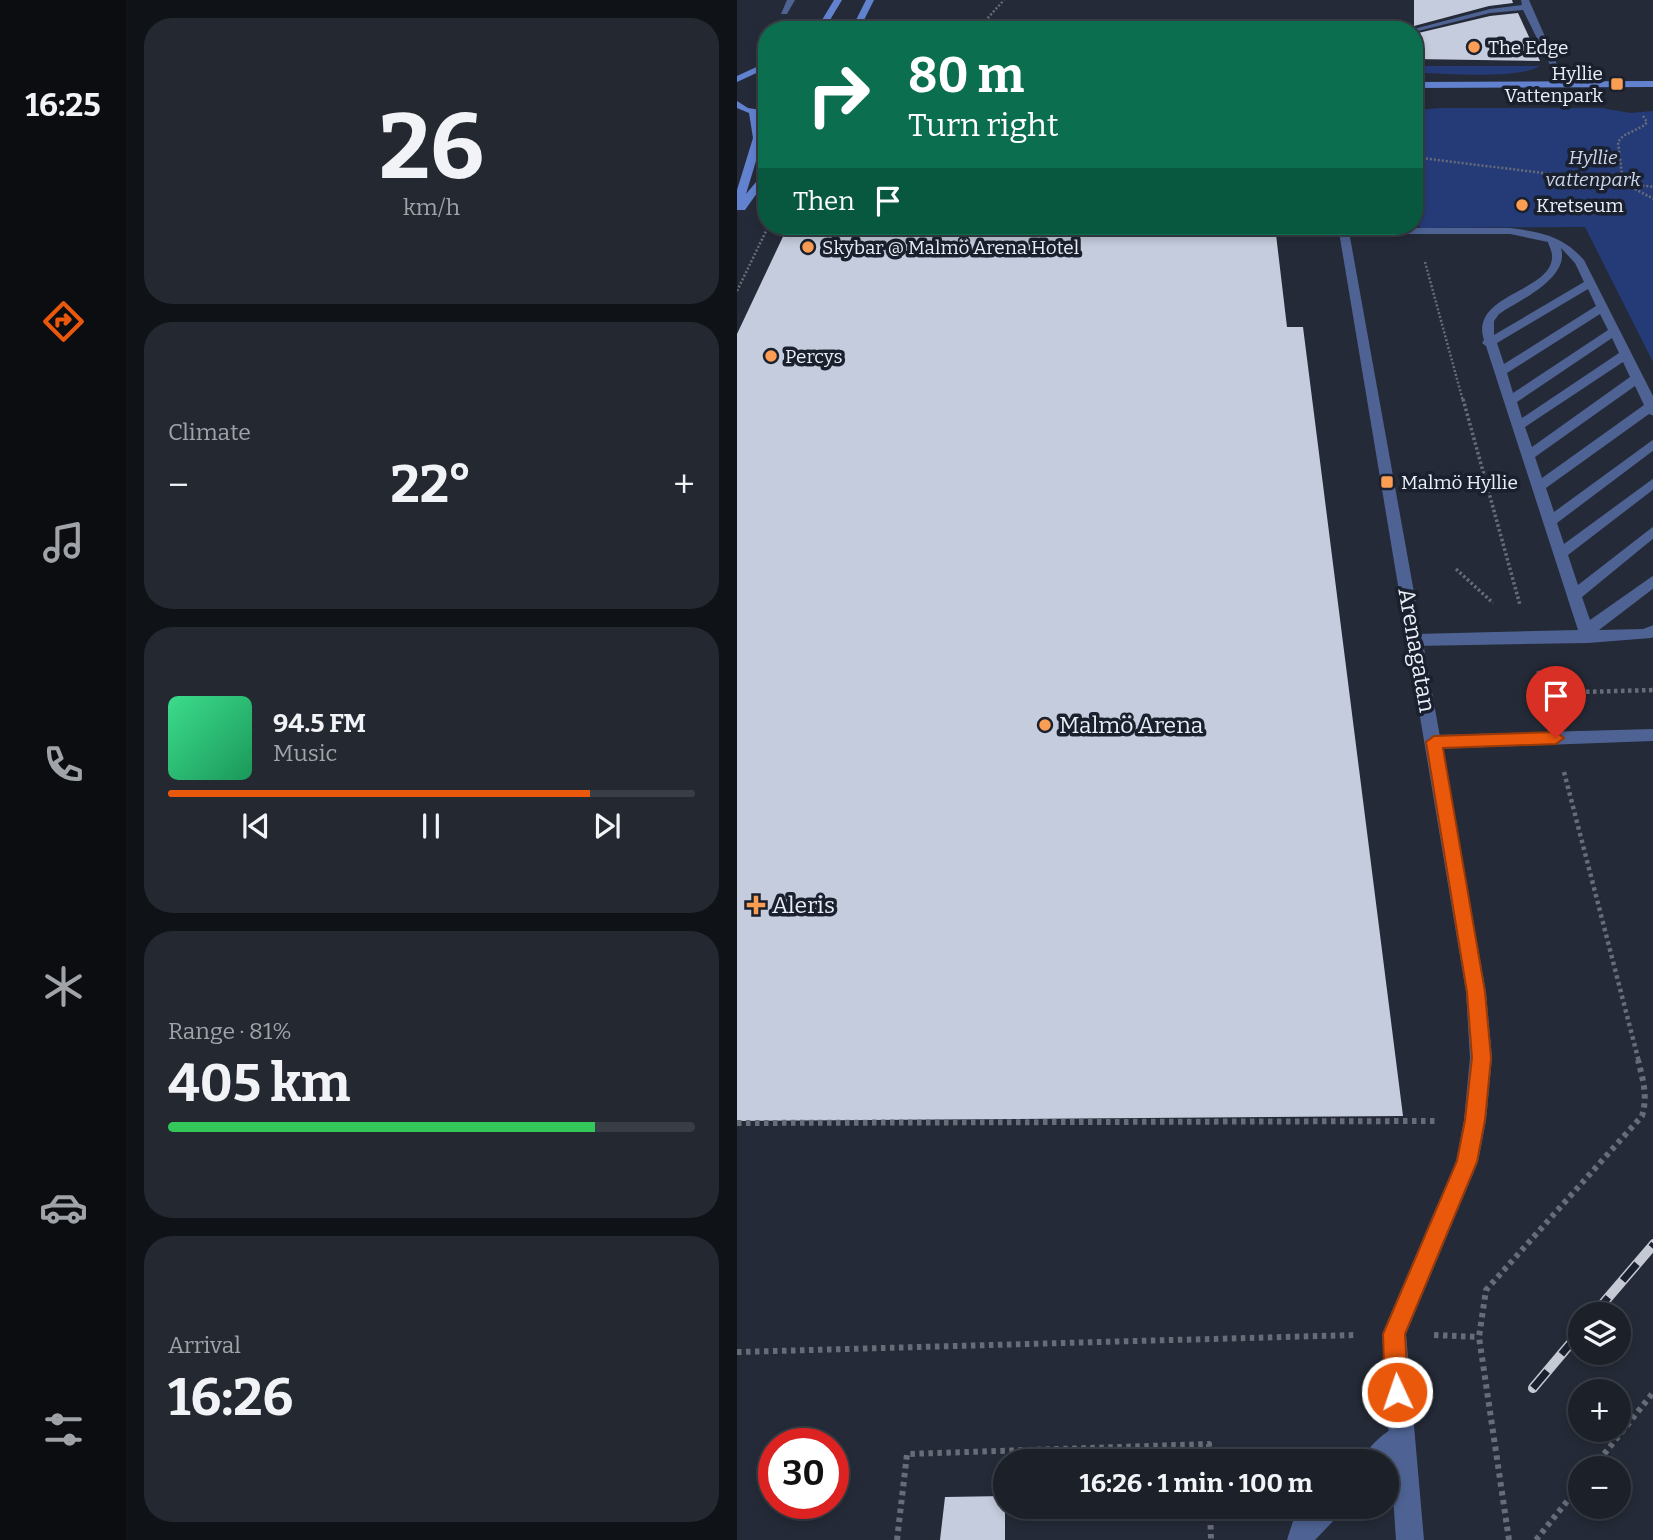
<!DOCTYPE html>
<html lang="en">
<head>
<meta charset="utf-8">
<style>
  :root { --surface:#1b2029; --page:#242831; --text:#f1f3f6; --muted:#a0a3a8; --line:#393e46; --accent:#ea580c }
  body { margin:0; font-family:Bitter,serif; background:var(--page); color:var(--text); height:100vh; display:flex; flex-direction:column; font-size:26px; white-space:nowrap }
  * { box-sizing:border-box; margin:0 }
  p { font-size:23px; color:var(--muted) }
  .icon { flex:none; width:38px; height:38px; fill:none; stroke:currentColor; stroke-width:2; stroke-linecap:round; stroke-linejoin:round }
  .map { position:relative; flex:1; overflow:hidden }
  .side { display:flex; flex-direction:column; gap:18px; padding:18px; background:#0f1217; width:611px }
  .side>* { flex:none }
  .top-card { position:absolute; left:21px; top:21px; width:665px; height:214px; border-radius:28px; box-shadow:0 4px 10px #0003,0 0 0 2px var(--line); background:#0b6e4f; color:#fff; overflow:hidden }
  .fabs { position:absolute; left:831px; top:1302px; display:grid; gap:14px }
  .fabs a { display:grid; place-items:center; width:63px; height:63px; border-radius:50%; background:var(--surface); box-shadow:0 4px 10px #0003,0 0 0 2px var(--line); font-size:35px }
  .speed { position:absolute; left:21px; top:1428px; display:flex; gap:14px; font-size:35px; font-weight:700; text-align:center }
  .speed>* { display:grid; place-content:center; width:91px; height:91px; border-radius:50%; background:var(--surface); box-shadow:0 4px 10px #0003,0 0 0 2px var(--line); line-height:1 }
  .speed .limit { border:10px solid #d22; background:#fff; color:#111 }
  .pin { position:absolute; display:grid; place-items:center; width:60px; height:60px; color:#fff; margin:-72px -30px; border-radius:50% 50% 50% 0; rotate:-45deg; box-shadow:0 0 7px #0007 }
  .pin .icon { rotate:45deg }
  .me { position:absolute; width:77px; margin:-38px; rotate:357deg; stroke-linejoin:round; filter:drop-shadow(0 0 5px #0008) }
  .turn { display:flex; align-items:center; gap:24px; height:147px; padding:0 35px; font-size:32px }
  .turn .icon { width:91px; height:91px; stroke-width:2.5 }
  .turn b { display:block; font-size:49px; line-height:60px }
  .then { display:flex; align-items:center; height:66px; padding:0 35px; background:#0003; gap:14px; font-size:26px }
  .big { font-size:52px; font-weight:700; line-height:1.1 }
  .side .tile { flex:1; display:flex; flex-direction:column; justify-content:center; gap:10px; min-width:0; padding:0 24px; border-radius:28px; background:var(--page) }
  .side .dial { align-items:center; gap:0 }
  .dial b { font-size:91px; line-height:1 }
  .song { display:flex; align-items:center; gap:21px }
  .cover { width:84px; height:84px; border-radius:10px; background:linear-gradient(135deg,hsl(150 70% 55%),hsl(150 70% 35%)) }
  .played { height:7px; border-radius:4px; background:linear-gradient(90deg,var(--accent) 80%,var(--line) 80%) }
  .keys { display:flex; justify-content:space-around; direction:ltr }
  .heat { display:flex; justify-content:space-between; align-items:center; font-size:38px; direction:ltr }
  .charge { height:10px; border-radius:5px; background:linear-gradient(90deg,#34c759 81%,var(--line) 0) }
  .trip { position:absolute; left:256px; top:1449px; width:406px; height:70px; border-radius:35px; background:var(--surface); box-shadow:0 4px 10px #0003,0 0 0 2px var(--line); font-weight:700; line-height:70px; text-align:center }
  main { display:flex; flex:1; min-height:0 }
  .menu { display:flex; flex-direction:column; width:126px; justify-content:space-around; align-items:center; background:#0b0d10; color:var(--muted) }
  .menu .icon { width:49px; height:49px }
  .menu .on { color:var(--accent) }
  .menu b { font-size:32px; color:var(--text) }
  .map>svg:first-child { display:block }
</style>
</head>
<body>
<main>
<nav class="menu">
<b>16:25</b>
<svg class="icon on" aria-label="directions" viewBox="0 0 24 24"><path d="M12 3l9 9-9 9-9-9zM9 14v-3h6M13 9l2 2-2 2"/></svg>
<svg class="icon" aria-label="music" viewBox="0 0 24 24"><path d="M9 18V5l10-2v13"/><circle cx="6" cy="18" r="3"/><circle cx="16" cy="16" r="3"/></svg>
<svg class="icon" aria-label="phone" viewBox="0 0 24 24"><path d="M5 4h4l2 5-3 2q2 4 5 5l2-3 5 2v4C11 20 4 13 5 4z"/></svg>
<svg class="icon" aria-label="climate" viewBox="0 0 24 24"><path d="M12 3v18M4 7l16 10M4 17L20 7"/></svg>
<svg class="icon" aria-label="car" viewBox="0 0 24 24"><path d="M5 17H2v-5l4-1 3-4h7l3 4 3 1v5h-3M9 17h6M6 11h13"/><circle cx="7" cy="17" r="2"/><circle cx="17" cy="17" r="2"/></svg>
<svg class="icon" aria-label="filters" viewBox="0 0 24 24"><path d="M4 7h16M4 17h16"/><circle cx="9" cy="7" r="2"/><circle cx="15" cy="17" r="2"/></svg>
</nav>
<section class="side">
<div class="tile dial"><b>26</b><p>km/h</p></div>
<div class="tile"><p>Climate</p>
<div class="heat"><a>−</a><b class="big">22°</b><a>+</a></div>
</div>
<div class="tile">
<div class="song"><i class="cover"></i><div><b>94.5 FM</b><p>Music</p></div></div>
<div class="played"></div>
<div class="keys"><svg class="icon" aria-label="previous" viewBox="0 0 24 24"><path d="M18 5L8 12l10 7zM5 5v14"/></svg><svg class="icon" aria-label="pause" viewBox="0 0 24 24"><path d="M8 5v14M16 5v14"/></svg><svg class="icon" aria-label="next" viewBox="0 0 24 24"><path d="M6 5l10 7-10 7zM19 5v14"/></svg></div>
</div>
<div class="tile"><p>Range · 81%</p><b class="big">405 km</b><div class="charge"></div></div>
<div class="tile"><p>Arrival</p><b class="big">16:26</b></div>
</section>
<div class="map">
<svg width="917" height="1540" viewBox="0 0 917 1540">
  <rect width="100%" height="100%" fill="#242a37"/>
  <g fill="#253b78">
    <path d="M678 66H803C779 80 710 73 680 73Z"/>
    <path d="M704 108H865L893 113 916 111V362L848 227 683 228 677 210V110Z"/>
  </g>
  <g fill="#c4ccdd">
    <path d="M677 0H775L776 3 752 6 677 26Z"/>
    <path d="M781 13 803 61 677 59V34L753 16Z"/>
    <path d="M51 226H538L550 327H566L666 1116 0 1121V334Z"/>
    <path d="M268 1496V1540H203L208 1497Z"/>
  </g>
  <g fill="none" stroke-linecap="round" stroke-linejoin="round">
    <g stroke="#676c78" stroke-width="2.5" stroke-dasharray="2 2" stroke-linecap="butt">
      <path d="M240 30 267 0"/>
      <path d="M906 116 910 122 908 125 886 136 881 142 886 183 917 187"/>
      <path d="M677 157 886 183 917 199"/>
      <path d="M688 262 726 401"/>
      <path d="M0 291 30 229"/>
    </g>
    <g stroke="#676c78" stroke-width="3.5" stroke-dasharray="2.5 2.5" stroke-linecap="butt">
      <path d="M726 399 783 605"/>
      <path d="M719 569 756 603"/>
      <path d="M801 671 806 690"/>
    </g>
    <g stroke="#676c78" stroke-width="4.5" stroke-dasharray="3.5 3.5" stroke-linecap="butt">
      <path d="M806 688 810 703"/>
      <path d="M807 693 917 690"/>
      <path d="M827 772 902 1062"/>
    </g>
    <g stroke="#676c78" stroke-width="6" stroke-dasharray="4.5 4.5" stroke-linecap="butt">
      <path d="M0 1123 699 1121"/>
      <path d="M697 1335 742 1337"/>
      <path d="M0 1352 618 1335"/>
      <path d="M856 1468 915 1394"/>
      <path d="M473 1507 474 1540"/>
      <path d="M160 1540 170 1454 472 1444 473 1461"/>
      <path d="M772 1540 742 1337 749 1290 905 1116C911 1096 906 1080 901 1060"/>
      <path d="M799 1540 844 1484"/>
    </g>
    <g fill="#4e6393" fill-rule="evenodd">
      <path d="M50 0H58L50 14H44Z"/>
      <path d="M784 0H792L830 87 823 85 786 10 753 13 677 32V30H673L753 9 785 5Z"/>
      <path d="M773 228C804 232 826 236 847 260L917 398V416L912 414 809 488 817 512 917 439V450L820 523 827 544 917 478V489L831 555 841 585 917 526V538L845 597 853 620 917 575V588L862 630 906 629 917 625V637L914 638 851 643 678 646 670 640 678 634 841 630 749 346 745 343 747 340C732 295 813 292 815 258 816 253 812 246 811 242L773 234H607L602 231 607 228ZM824 248 838 263 847 282 757 335V321L762 314C783 300 833 278 824 248ZM851 289 859 306 767 364 760 343ZM863 314 871 330 776 393 770 373ZM875 338 882 353 785 418 780 402ZM886 362 893 377 795 447 788 427ZM898 386 907 405 805 478 798 457Z"/>
      <path d="M917 729V741L697 749 691 747 688 742 691 737 697 735Z"/>
      <path d="M663 1425 672 1429 676 1438 672 1447 649 1468V1461H625C631 1446 648 1431 663 1425Z"/>
      <path d="M572 1507H605L601 1516 578 1540H550L556 1521Z"/>
    </g>
    <path fill="#4e6393" fill-rule="evenodd" d="M601 226H611L749 992 755 1058 749 1120 741 1162 669 1334 687 1540H659L645 1334 719 1161 727 1120 733 1058 729 992Z"/>
    <g fill="#6282cf" fill-rule="evenodd">
      <path d="M97 0H105L87 30H79Z"/>
      <path d="M129 0H137L122 30H114Z"/>
      <path d="M30 62V68L0 82V76Z"/>
      <path d="M917 81V87L677 88V82Z"/>
      <path d="M0 101 11 108 30 111V117L21 115 26 138 9 194 30 169V179L8 210H0V190L16 138 12 113 0 108Z"/>
    </g>
    <g stroke="#c4c9d3" stroke-width="10">
      <g id="rail">
        <path d="M857 1314 917 1244"/>
        <path d="M796 1388 844 1331"/>
      </g>
    </g>
    <use href="#rail" stroke="#1a202d" stroke-width="7" stroke-dasharray="22" stroke-linecap="butt"/>
  </g>
  <path fill="#ea580c" stroke="#983908" stroke-width="2" d="M819 732 827 738 819 744 706 748 748 992 754 1058 748 1120 740 1162 668 1334 671 1392 668 1400 660 1404 652 1400 648 1392 646 1334 720 1161 728 1120 735 1058 730 992 689 742 697 736Z"/>
  <g fill="#fc9d54" stroke="#1a202d" stroke-width="2.5">
    <circle cx="737" cy="47" r="7"/>
    <rect x="873" y="77" width="14" height="14" rx="3.5"/>
    <circle cx="785" cy="205" r="7"/>
    <circle cx="71" cy="247" r="7"/>
    <circle cx="34" cy="356" r="7"/>
    <rect x="643" y="475" width="14" height="14" rx="3.5"/>
    <circle cx="308" cy="725" r="7"/>
    <path d="M15.5 894.5h7v7h7v7h-7v7h-7v-7h-7v-7h7z"/>
  </g>
  <g text-anchor="middle" stroke-width="7" stroke-linejoin="round" paint-order="stroke">
    <g font-size="19" fill="#eaeef7" stroke="#1a202d" text-anchor="start">
      <text x="751" y="54">The Edge</text>
      <text x="866" y="80" text-anchor="end">Hyllie<tspan x="866" dy="22">Vattenpark</tspan></text>
      <text x="799" y="212">Kretseum</text>
      <text x="85" y="254">Skybar @ Malmö Arena Hotel</text>
      <text x="48" y="363">Percys</text>
      <text x="664" y="489">Malmö Hyllie</text>
    </g>
    <g font-size="19" font-style="italic" fill="#cdd6eb" stroke="#1a202d">
      <text x="856" y="164">Hyllie<tspan x="856" dy="22">vattenpark</tspan></text>
    </g>
    <g font-size="23" fill="#eaeef7" stroke="#1a202d">
      <text transform="translate(680 650) rotate(80)" y="8">Arenagatan</text>
    </g>
    <g font-size="23" fill="#eaeef7" stroke="#1a202d" text-anchor="start">
      <text x="322" y="733">Malmö Arena</text>
      <text x="35" y="913">Aleris</text>
    </g>
  </g>
</svg>
<div class="fabs">
<a><svg class="icon" aria-label="layers" viewBox="0 0 24 24"><path d="M12 4l9 5-9 5-9-5zM3 14l9 5 9-5"/></svg></a>
<a>+</a>
<a>−</a>
</div>
<div class="speed"><div class="limit">30</div></div>
<div class="pin" style="left:819px;top:738px;background:#d93025"><svg class="icon" aria-label="arrive" viewBox="0 0 24 24"><path d="M6 21V4h12l-3 4 3 4H6"/></svg></div>
<svg class="me" style="left:660px;top:1392px" viewBox="-20 -20 40 40"><circle r="17" fill="#ea580c" stroke="#fff" stroke-width="3"/><path d="M0-11L8 9 0 5-8 9z" fill="#fff"/></svg>
<div class="trip">16:26 · 1 min · 100 m</div>
<div class="top-card">
<div class="turn"><svg class="icon" aria-label="right" viewBox="0 0 24 24"><path d="M7 20v-9h11M14 6l5 5-5 5"/></svg><div><b>80 m</b>Turn right</div></div>
<div class="then">Then<svg class="icon" aria-label="arrive" viewBox="0 0 24 24"><path d="M6 21V4h12l-3 4 3 4H6"/></svg></div>
</div>
</div>
</main>
</body>
</html>
